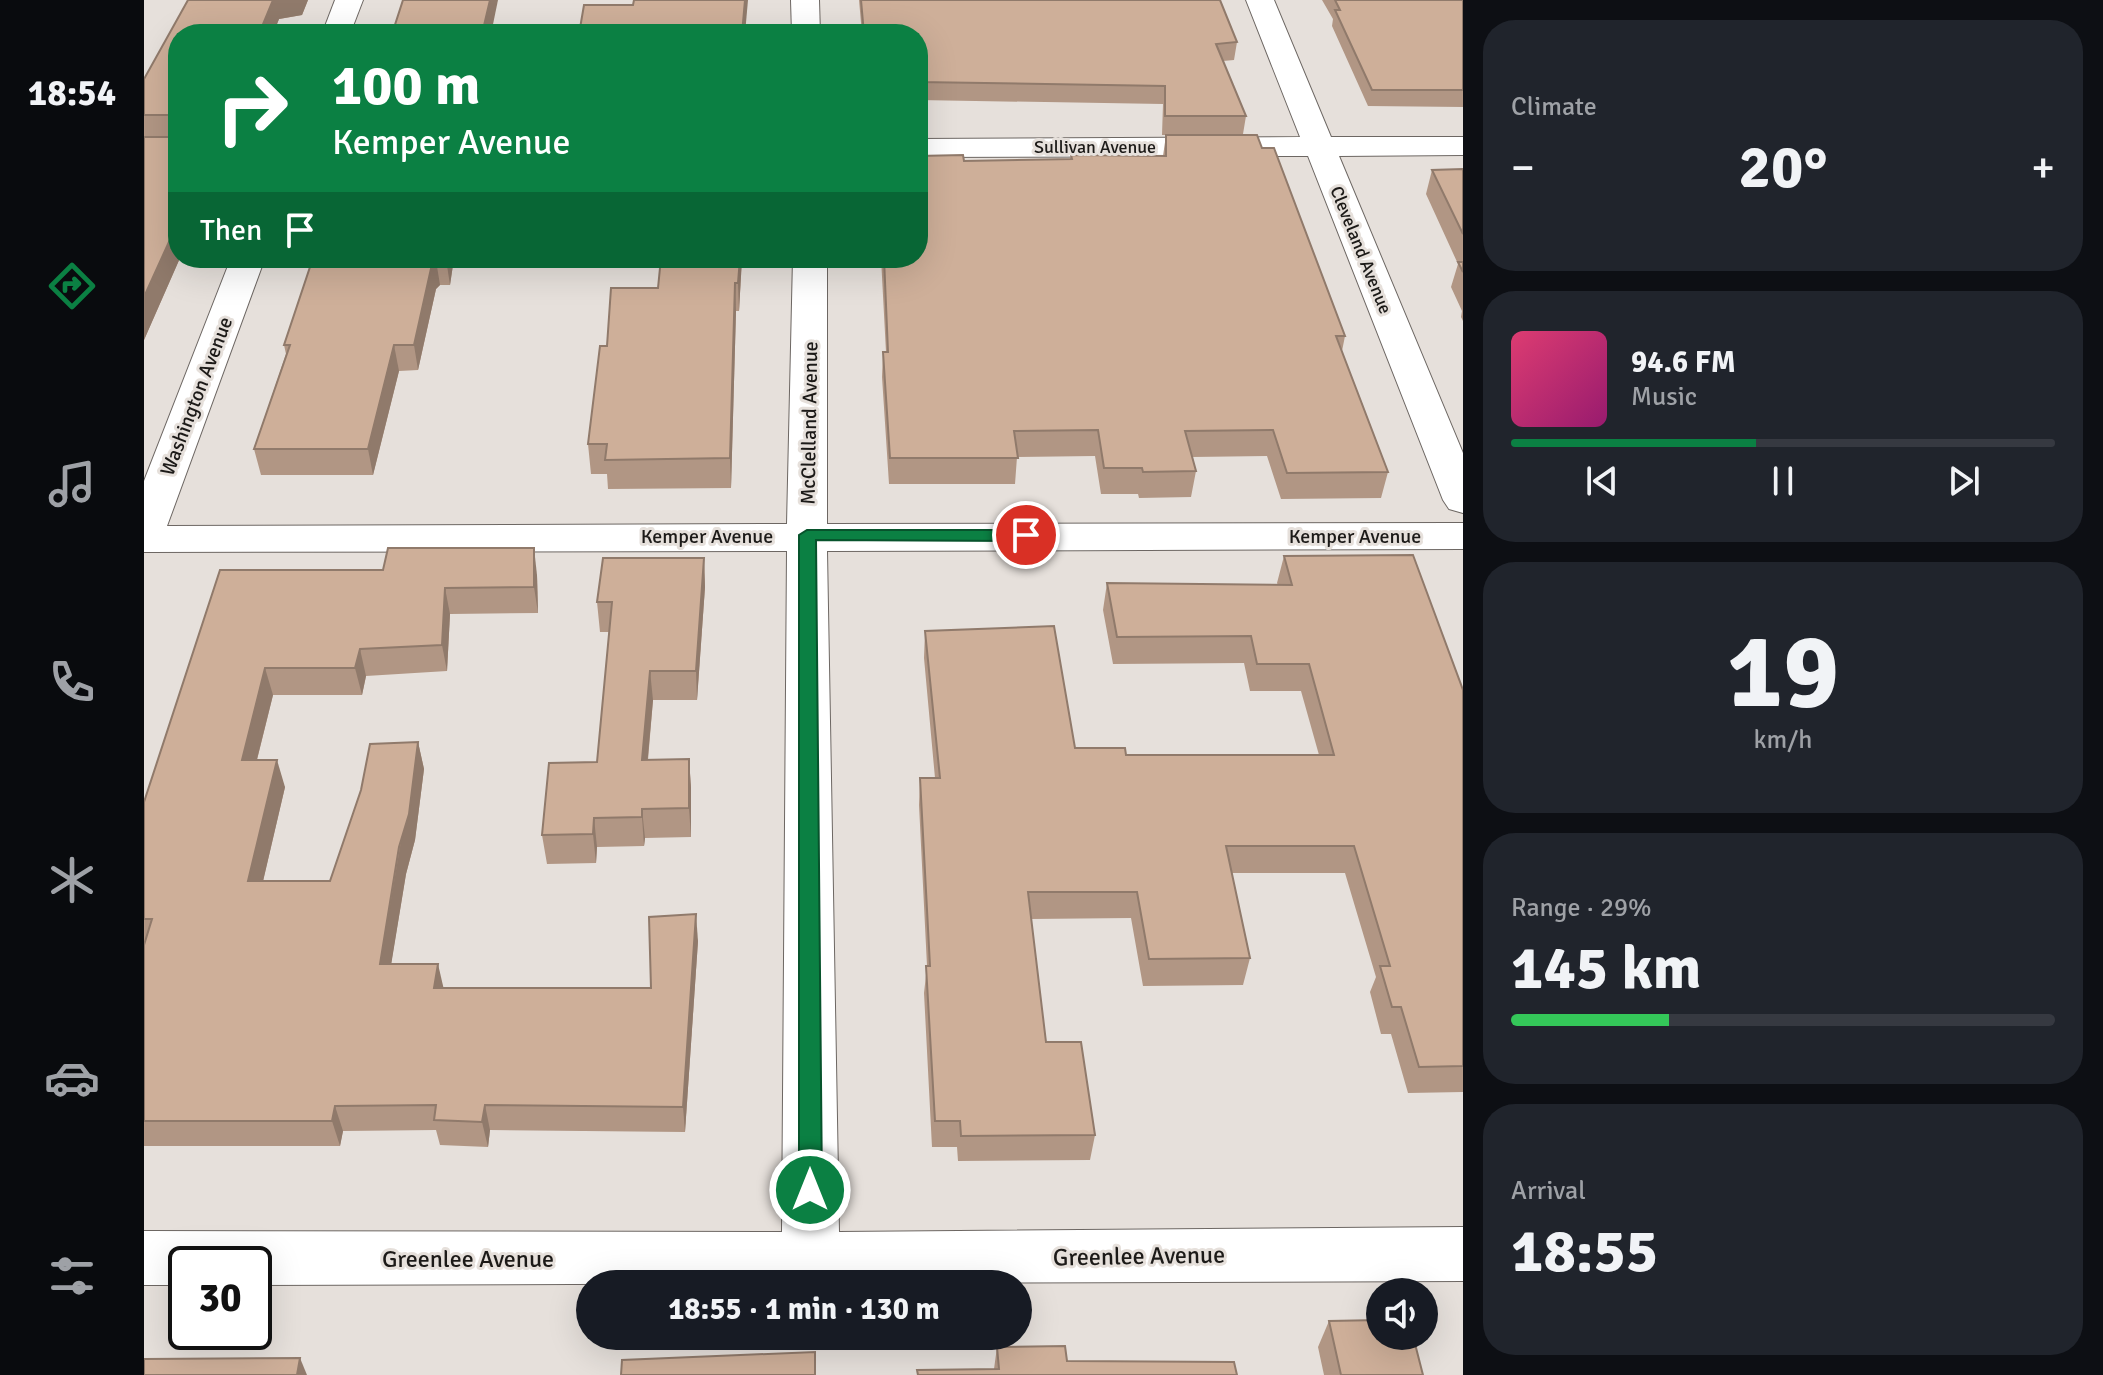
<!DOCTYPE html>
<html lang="en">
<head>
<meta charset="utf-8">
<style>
  :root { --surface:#171b24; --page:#20242c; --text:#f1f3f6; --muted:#9ea1a6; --line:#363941; --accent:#0b8043 }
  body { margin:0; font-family:Signika,sans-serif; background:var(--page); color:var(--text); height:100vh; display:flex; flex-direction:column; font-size:30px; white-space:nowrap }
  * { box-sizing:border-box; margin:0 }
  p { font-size:26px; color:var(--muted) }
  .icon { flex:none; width:44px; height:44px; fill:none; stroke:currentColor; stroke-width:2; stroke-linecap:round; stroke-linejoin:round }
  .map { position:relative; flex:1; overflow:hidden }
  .details { display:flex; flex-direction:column; gap:20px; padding:20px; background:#0d0f14; width:640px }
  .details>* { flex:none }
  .guide { position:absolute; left:24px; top:24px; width:760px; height:244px; border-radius:32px; box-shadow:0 8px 32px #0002; background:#0b8043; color:#fff; overflow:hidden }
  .controls { position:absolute; left:1222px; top:1278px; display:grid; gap:16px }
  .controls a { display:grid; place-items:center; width:72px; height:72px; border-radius:50%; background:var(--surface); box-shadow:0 8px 32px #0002; font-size:40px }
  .speed { position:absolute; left:24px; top:1246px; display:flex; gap:16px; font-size:40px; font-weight:700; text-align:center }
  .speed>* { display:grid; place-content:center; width:104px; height:104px; border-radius:50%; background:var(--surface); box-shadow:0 8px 32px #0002; line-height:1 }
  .speed .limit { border:4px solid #111; border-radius:12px; background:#fff; color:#111 }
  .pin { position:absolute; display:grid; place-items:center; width:68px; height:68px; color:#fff; margin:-34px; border:4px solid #fff; border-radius:50%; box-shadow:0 2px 8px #0007 }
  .me { position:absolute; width:88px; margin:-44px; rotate:0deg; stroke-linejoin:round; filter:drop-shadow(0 0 6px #0008) }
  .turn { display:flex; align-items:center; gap:28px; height:168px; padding:0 32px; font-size:36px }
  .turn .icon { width:104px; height:104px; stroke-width:2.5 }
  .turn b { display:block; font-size:56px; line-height:68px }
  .then { display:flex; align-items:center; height:76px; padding:0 32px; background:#0003; gap:16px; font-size:30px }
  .big { font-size:60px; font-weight:700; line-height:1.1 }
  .details .widget { flex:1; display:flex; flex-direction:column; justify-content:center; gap:12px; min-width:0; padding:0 28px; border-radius:32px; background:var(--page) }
  .details .dial { align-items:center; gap:0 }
  .dial b { font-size:104px; line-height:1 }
  .song { display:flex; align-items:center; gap:24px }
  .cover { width:96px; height:96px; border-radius:12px; background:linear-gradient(135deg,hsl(340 70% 55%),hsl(320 70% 35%)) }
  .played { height:8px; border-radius:4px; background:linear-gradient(90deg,var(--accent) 45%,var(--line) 45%) }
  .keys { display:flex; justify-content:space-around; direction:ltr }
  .heat { display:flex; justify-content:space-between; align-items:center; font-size:44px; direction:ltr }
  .charge { height:12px; border-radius:6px; background:linear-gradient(90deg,#34c759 29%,var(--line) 0) }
  .trip { position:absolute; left:432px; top:1270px; width:456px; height:80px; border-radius:40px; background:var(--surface); box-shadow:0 8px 32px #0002; font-weight:700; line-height:80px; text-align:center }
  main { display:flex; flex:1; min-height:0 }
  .menu { display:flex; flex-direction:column; width:144px; justify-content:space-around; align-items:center; background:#090b0e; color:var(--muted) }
  .menu .icon { width:56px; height:56px }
  .menu .active { color:var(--accent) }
  .menu b { font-size:36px; color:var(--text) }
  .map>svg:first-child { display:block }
</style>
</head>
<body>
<main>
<nav class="menu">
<b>18:54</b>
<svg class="icon active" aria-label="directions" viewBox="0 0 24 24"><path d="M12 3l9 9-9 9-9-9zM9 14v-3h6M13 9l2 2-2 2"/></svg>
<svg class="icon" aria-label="music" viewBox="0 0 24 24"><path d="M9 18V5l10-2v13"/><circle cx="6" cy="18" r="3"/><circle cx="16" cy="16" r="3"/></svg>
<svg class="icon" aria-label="phone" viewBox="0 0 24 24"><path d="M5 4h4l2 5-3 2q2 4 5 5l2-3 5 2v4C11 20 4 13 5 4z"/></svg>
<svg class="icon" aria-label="climate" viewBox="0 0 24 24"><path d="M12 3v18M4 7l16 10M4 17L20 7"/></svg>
<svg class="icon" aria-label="car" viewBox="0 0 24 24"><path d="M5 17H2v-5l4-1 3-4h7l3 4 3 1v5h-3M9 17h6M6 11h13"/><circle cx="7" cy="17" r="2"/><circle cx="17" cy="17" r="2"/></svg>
<svg class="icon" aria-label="filters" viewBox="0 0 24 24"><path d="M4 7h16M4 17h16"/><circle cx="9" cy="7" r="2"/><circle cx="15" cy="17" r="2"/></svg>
</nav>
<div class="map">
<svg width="1319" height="1375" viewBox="0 0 1319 1375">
  <rect width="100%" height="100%" fill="#e6e0db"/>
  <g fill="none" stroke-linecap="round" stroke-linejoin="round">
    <g stroke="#6d6763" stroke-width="2">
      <g id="minor">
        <path d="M191 0H219L206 34H178Z"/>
        <path d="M647 0H675L676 34H648Z"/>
        <path d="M1102 0H1130L1187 137H1319V155L1195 156 1319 453V513L1305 509 1299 500 1164 156 774 157V139L1156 137Z"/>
        <path d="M87 258H121L23 526 643 524 649 258H683V524L1319 523V549L683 551 695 1232 1319 1227V1281L110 1285V1264H42V1285H0V1231L638 1232 643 551 0 552V481Z"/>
      </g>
    </g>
    <use href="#minor" fill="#fff" fill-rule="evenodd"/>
  </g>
  <g fill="#b19684">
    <path d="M44 0H164L158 15 135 19 129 34H34V258H36L0 340V79Z"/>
    <path d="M715 0H1076L1093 42 1090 60 1079 61 1102 116 1099 134 1018 135 1019 104 774 100V34H718Z"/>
    <path d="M1178 0H1319V107L1224 106 1188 26 1189 19Z"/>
    <path d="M1022 135 1201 336 1198 351 1244 472 1237 498 1137 499 1123 456 1048 457 1052 471 1047 497 995 498 994 494H957L951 456 873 457 871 484H745L738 377 739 352H742L737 258H774L820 161 926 159 927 155 1019 156Z"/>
    <path d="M1319 169V321L1317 317 1318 311 1307 287 1314 264 1282 194 1288 170Z"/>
    <path d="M169 258H310L306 285H296L292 289 274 370 255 371 229 475H117L110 449 142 354 140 345Z"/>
    <path d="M517 258H598L595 311H592L587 488 464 489 463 474H447L444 444 463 346 514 288Z"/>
    <path d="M1140 556 1319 690V1092L1264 1093 1247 1034H1237L1226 992 1232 977 1201 873H1088L1106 958 1099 985 999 986 987 918 887 919 902 1042 951 1135 946 1160 814 1161 813 1147H788L780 993 783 966 775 805 776 778H791L780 658 781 631 931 748 982 755H1175L1157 691H1106L1100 663 969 664 959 610 963 583 1134 585 1133 583Z"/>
    <path d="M560 558 561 587 553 700H509L504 760 545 759 547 788V837L501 838 500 846 453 847 452 863 403 864 398 835 453 762 465 632H456L453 602Z"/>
    <path d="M76 570 393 575 394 613 306 614 303 671 222 676 218 695H129L113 760 141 787 119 881H186L274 742 280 769 271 840 262 874 247 964 300 988H507L554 941 541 1132 346 1130 344 1147 296 1145 292 1130 199 1131 196 1146H0V802Z"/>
    <path d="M1185 1321 1279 1375H1180L1174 1347Z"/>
    <path d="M853 1347 923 1361 1093 1375H773V1370L850 1369Z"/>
  </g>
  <g fill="#907a6b">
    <path d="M129 0H164L158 15 135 19 129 34H115Z"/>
    <path d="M346 0H354L347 34H338Z"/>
    <path d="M601 0H604L601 34H598Z"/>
    <path d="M34 222V258H36L0 340V297Z"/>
    <path d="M302 258H310L306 285 302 259Z"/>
    <path d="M596 258H598L595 311 594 283Z"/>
    <path d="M292 260 296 285 292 289 274 370 270 345 288 264Z"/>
    <path d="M591 283 592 311 587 488 586 458Z"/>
    <path d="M250 345 255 371 229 475 224 449Z"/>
    <path d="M390 548 393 575 394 613 390 587Z"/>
    <path d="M560 558 561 587 553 700 552 671Z"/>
    <path d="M301 588 306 614 303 671 298 645Z"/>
    <path d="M216 649 222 676 218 695 211 668Z"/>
    <path d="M121 668 129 695 106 787 98 760Z"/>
    <path d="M506 671 509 700 501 789 498 760Z"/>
    <path d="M274 742 280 769 271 840 262 874 243 990 236 964Z"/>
    <path d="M545 759 547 788V837L545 808Z"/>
    <path d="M133 760 141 787 113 907 104 881Z"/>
    <path d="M498 809 501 838 500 846 498 817Z"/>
    <path d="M450 818 453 847 452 863 449 834Z"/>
    <path d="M552 914 554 941 541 1132 539 1107Z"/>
    <path d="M294 964 300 990 290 988Z"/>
    <path d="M341 1105 346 1130 344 1147 338 1122Z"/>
    <path d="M191 1106 199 1131 196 1146 188 1121Z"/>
    <path d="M156 1358 163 1375H153Z"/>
  </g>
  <g fill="#ceaf99" stroke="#907a6b" stroke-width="2">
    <path d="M44 0H129L115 34H34V222L0 297V137H30V115H0V79Z"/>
    <path d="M259 0H346L338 34H248Z"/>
    <path d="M490 0H601L598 34H435L440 5H489Z"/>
    <path d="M717 0H1076L1093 42 1072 44 1102 116H1021V86L774 82V34H720Z"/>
    <path d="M1191 0H1319V90H1228L1191 10H1196Z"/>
    <path d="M1022 135H1113L1118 148H1130L1201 336H1192L1244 472 1143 473 1129 430 1041 431 1052 471 999 472 998 468H960L954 430 870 431 874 458H746L739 352H744L740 258H774V156L819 155 820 161 928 159 927 155 1022 156Z"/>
    <path d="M1319 169V234L1288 170Z"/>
    <path d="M169 258H302V259L292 260 288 264 270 345H250L224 449H110L146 345H140Z"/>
    <path d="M517 258H596L594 283H591L586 458 461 460 463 444H444L456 346H463L467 288H514Z"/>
    <path d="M1314 262H1319V272Z"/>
    <path d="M244 548H390V587L301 588 298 645 216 649 211 668H121L98 760H133L104 881H186L217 790 226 744 274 742 265 814 255 847 236 964H294L290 988H507L505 917 552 914 539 1107 341 1105 338 1122 290 1120 292 1105 191 1106 188 1121H0V945L8 919H0V802L76 570H239Z"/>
    <path d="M1269 555 1319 690V1066L1275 1067 1257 1007H1248L1236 966H1246L1210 846H1082L1106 958 1005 959 993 892H884L902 1042H937L951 1135 817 1136 816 1121H791L782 966H786L776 778H796L781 631 910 626 931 748H981L982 755H1190L1165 664H1113L1107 636 973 637 963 583 1148 585 1140 556Z"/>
    <path d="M459 558H560L552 671H506L498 760 545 759V808L498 809V817L450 818 449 834 398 835 405 763 453 762 468 602H453Z"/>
    <path d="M1236 1320V1336H1269L1279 1375H1197L1185 1321Z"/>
    <path d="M921 1346 923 1361 1090 1362 1093 1375H774L773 1370 855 1369 853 1347Z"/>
    <path d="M671 1352V1375H477L478 1360Z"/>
    <path d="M156 1358 153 1375H0V1359Z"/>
  </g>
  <path fill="#0b8043" stroke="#07532c" stroke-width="2" d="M663 530H882L890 535 882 541 672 540 678 1190 675 1198 666 1201 658 1198 655 1190V535Z"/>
  <g text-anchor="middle" stroke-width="6" stroke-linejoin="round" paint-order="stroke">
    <g font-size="18" fill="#1c1a18" stroke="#e6e0db">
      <text x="951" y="153">Sullivan Avenue</text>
      <text transform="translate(1217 250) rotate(68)" y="6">Cleveland Avenue</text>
    </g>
    <g font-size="20" fill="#1c1a18" stroke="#e6e0db">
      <text transform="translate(52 396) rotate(-69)" y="7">Washington Avenue</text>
      <text transform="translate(665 423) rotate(-89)" y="7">McClelland Avenue</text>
      <text x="563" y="543">Kemper Avenue</text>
      <text x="1211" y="543">Kemper Avenue</text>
    </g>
    <g font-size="24" fill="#1c1a18" stroke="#e6e0db">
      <text transform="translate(995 1256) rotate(-1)" y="8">Greenlee Avenue</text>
      <text x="324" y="1267">Greenlee Avenue</text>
    </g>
  </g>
</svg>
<div class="controls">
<a><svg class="icon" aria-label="sound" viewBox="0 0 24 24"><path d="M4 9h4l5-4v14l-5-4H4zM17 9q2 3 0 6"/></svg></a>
</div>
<div class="speed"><div class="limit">30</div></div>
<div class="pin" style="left:882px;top:535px;background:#d93025"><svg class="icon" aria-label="arrive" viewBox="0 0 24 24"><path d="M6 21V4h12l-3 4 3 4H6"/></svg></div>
<svg class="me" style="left:666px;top:1190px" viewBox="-20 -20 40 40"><circle r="17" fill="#0b8043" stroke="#fff" stroke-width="3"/><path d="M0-11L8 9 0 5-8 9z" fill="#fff"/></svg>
<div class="trip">18:55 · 1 min · 130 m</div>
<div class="guide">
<div class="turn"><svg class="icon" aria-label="right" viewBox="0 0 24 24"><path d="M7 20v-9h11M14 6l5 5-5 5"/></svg><div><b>100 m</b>Kemper Avenue</div></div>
<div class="then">Then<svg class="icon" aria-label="arrive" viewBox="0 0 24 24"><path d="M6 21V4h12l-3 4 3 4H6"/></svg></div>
</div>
</div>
<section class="details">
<div class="widget"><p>Climate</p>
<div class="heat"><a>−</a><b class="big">20°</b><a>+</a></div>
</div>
<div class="widget">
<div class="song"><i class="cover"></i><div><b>94.6 FM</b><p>Music</p></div></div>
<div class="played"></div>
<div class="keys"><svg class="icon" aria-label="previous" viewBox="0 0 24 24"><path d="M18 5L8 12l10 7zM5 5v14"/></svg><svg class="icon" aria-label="pause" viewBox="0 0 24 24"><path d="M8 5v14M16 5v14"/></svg><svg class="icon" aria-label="next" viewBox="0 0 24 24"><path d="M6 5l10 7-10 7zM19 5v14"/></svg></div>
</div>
<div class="widget dial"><b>19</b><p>km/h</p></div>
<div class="widget"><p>Range · 29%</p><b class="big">145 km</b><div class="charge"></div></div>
<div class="widget"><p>Arrival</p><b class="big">18:55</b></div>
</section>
</main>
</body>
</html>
